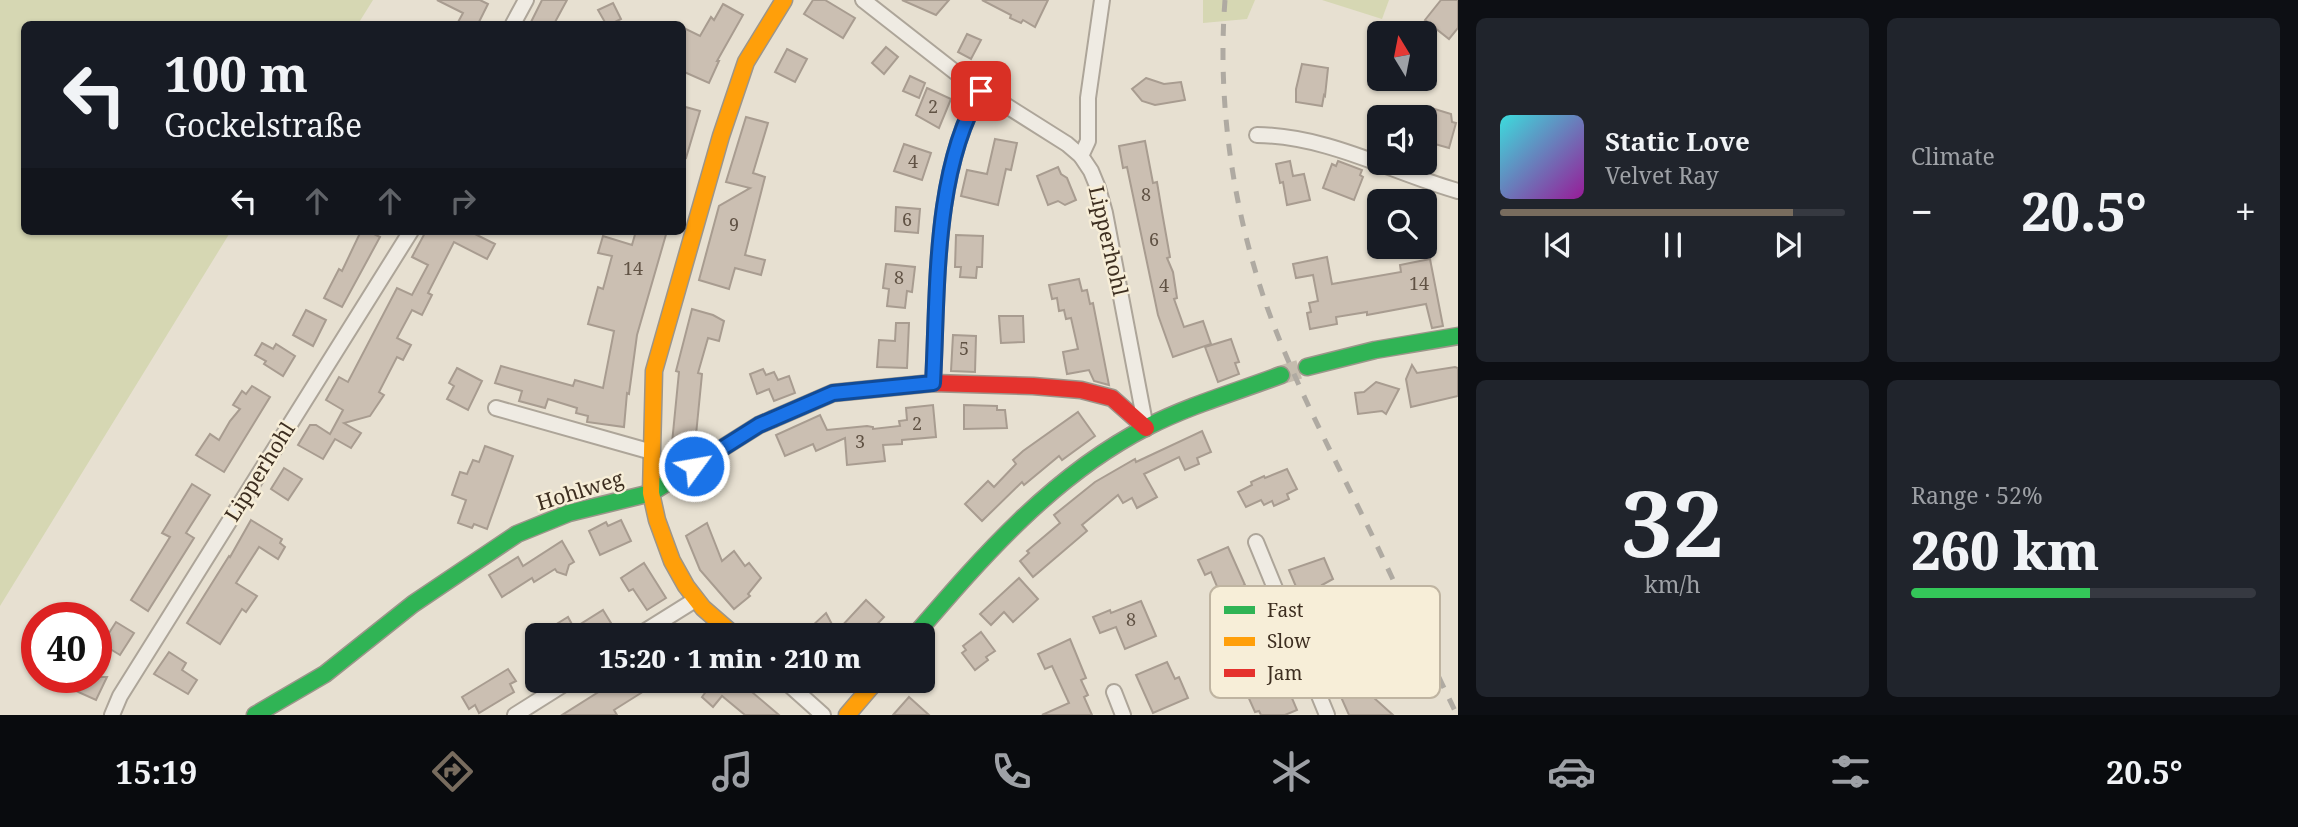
<!DOCTYPE html>
<html lang="en">
<head>
<meta charset="utf-8">
<style>
  :root { --surface:#171b24; --page:#20242c; --text:#f1f3f6; --muted:#9ea1a6; --line:#363941; --accent:#786c5e }
  body { margin:0; font-family:"Noto Serif",serif; background:var(--page); color:var(--text); height:100vh; display:flex; flex-direction:column; font-size:26px; white-space:nowrap }
  * { box-sizing:border-box; margin:0 }
  p { font-size:23px; color:var(--muted) }
  .icon { flex:none; width:38px; height:38px; fill:none; stroke:currentColor; stroke-width:2; stroke-linecap:round; stroke-linejoin:round }
  .map { position:relative; flex:1; overflow:hidden }
  .panel { display:flex; flex-direction:column; gap:18px; padding:18px; background:#0d0f14; width:840px }
  .panel>* { flex:none }
  .guide { position:absolute; left:21px; top:21px; width:665px; height:214px; border-radius:10px; box-shadow:0 2px 5px #0004; background:#171b24; color:var(--text); overflow:hidden }
  .needle { width:46px; rotate:350deg }
  .tools { position:absolute; left:1367px; top:21px; display:grid; gap:14px }
  .tools a { display:grid; place-items:center; width:70px; height:70px; border-radius:10px; background:var(--surface); box-shadow:0 2px 5px #0004; font-size:35px }
  .speed { position:absolute; left:21px; top:602px; display:flex; gap:14px; font-size:35px; font-weight:700; text-align:center }
  .speed>* { display:grid; place-content:center; width:91px; height:91px; border-radius:50%; background:var(--surface); box-shadow:0 2px 5px #0004; line-height:1 }
  .speed .limit { border:10px solid #d22; background:#fff; color:#111 }
  .pin { position:absolute; display:grid; place-items:center; width:60px; height:60px; color:#fff; margin:-30px; border-radius:14px; box-shadow:0 4px 10px #0006 }
  .me { position:absolute; width:77px; margin:-38px; rotate:58deg; stroke-linejoin:round; filter:drop-shadow(0 0 5px #0008) }
  .turn { display:flex; align-items:center; gap:24px; height:147px; padding:0 28px; font-size:32px }
  .turn .icon { width:91px; height:91px; stroke-width:2.5 }
  .turn b { display:block; font-size:49px; line-height:60px }
  .lanes { display:flex; align-items:center; height:66px; padding:0 28px; background:#0003; justify-content:center; gap:35px; direction:ltr }
  .lanes .off { opacity:.35 }
  .big { font-size:52px; font-weight:800; line-height:1.1 }
  .panel .tile { flex:1; display:flex; flex-direction:column; justify-content:center; gap:10px; min-width:0; padding:0 24px; border-radius:10px; background:var(--page) }
  .panel .dial { align-items:center; gap:0 }
  .dial b { font-size:91px; line-height:1 }
  .song { display:flex; align-items:center; gap:21px }
  .cover { width:84px; height:84px; border-radius:10px; background:linear-gradient(135deg,hsl(180 70% 55%),hsl(300 70% 35%)) }
  .played { height:7px; border-radius:4px; background:linear-gradient(90deg,var(--accent) 85%,var(--line) 85%) }
  .keys { display:flex; justify-content:space-around; direction:ltr }
  .heat { display:flex; justify-content:space-between; align-items:center; font-size:38px; direction:ltr }
  .charge { height:10px; border-radius:5px; background:linear-gradient(90deg,#34c759 52%,var(--line) 0) }
  .panel .tiles { flex:1; display:grid; gap:18px; grid-template-columns:repeat(2,1fr) }
  .trip { position:absolute; left:525px; top:623px; width:410px; height:70px; border-radius:10px; background:var(--surface); box-shadow:0 2px 5px #0004; font-weight:800; line-height:70px; text-align:center }
  .tabs { display:flex; height:112px; justify-content:space-around; align-items:center; background:#090b0e; color:var(--muted) }
  .tabs .icon { width:49px; height:49px }
  .tabs .on { color:var(--accent) }
  .tabs b { font-size:32px; color:var(--text) }
  main { display:flex; flex:1; min-height:0 }
  .map>svg:first-child { display:block }
</style>
</head>
<body>
<main>
<div class="map">
<svg width="1458" height="715" viewBox="0 0 1458 715">
  <rect width="100%" height="100%" fill="#e7e0d1"/>
  <g fill="#d6d7b3">
    <path d="M0 0H373L358 24H24V231H231L0 606Z"/>
    <path d="M1203 0H1255L1247 19 1203 23Z"/>
    <path d="M1322 0H1389L1382 19Z"/>
  </g>
  <g fill="#cbbfb2" stroke="#a89c90" stroke-width="2">
    <path d="M437 0H480L488 4 478 24H457L463 13Z"/>
    <path d="M542 0H567L554 24H530Z"/>
    <path d="M813 0H825L855 18 843 38 804 14Z"/>
    <path d="M902 0H949L936 15Z"/>
    <path d="M982 0H1048L1035 27 1023 20 1021 23 1010 18 1011 15Z"/>
    <path d="M1441 0H1458V28L1449 39 1425 20Z"/>
    <path d="M613 3 621 19 611 24H606L598 10Z"/>
    <path d="M723 4 743 15 717 61H719L709 83 682 71V27L700 36 711 17 714 20Z"/>
    <path d="M967 34 981 40 971 59 958 52Z"/>
    <path d="M886 47 898 57 884 74 872 63Z"/>
    <path d="M787 49 807 59 795 82 775 72Z"/>
    <path d="M1302 64 1328 68 1325 96 1324 95 1322 106 1296 102V89Z"/>
    <path d="M910 76 925 83 919 98 903 91Z"/>
    <path d="M1146 78 1164 84 1181 82 1185 100 1155 105 1142 101 1132 89Z"/>
    <path d="M927 88 951 99 939 128 916 115Z"/>
    <path d="M682 106 700 111 686 158 682 157Z"/>
    <path d="M1428 107 1451 114 1452 122 1456 123 1449 148 1424 141V120Z"/>
    <path d="M746 117 768 123 753 173 765 177 745 255 765 260 761 275 735 268 729 289 699 280 719 206 750 188 726 182Z"/>
    <path d="M995 139 1017 143 1011 170 1006 169 998 205 961 196 967 170 987 174Z"/>
    <path d="M1145 141 1153 183 1157 182 1162 212 1170 257 1167 258 1173 272 1177 298 1174 299 1184 327 1203 321 1211 344 1173 357 1158 315 1127 167 1123 168 1119 146Z"/>
    <path d="M904 144 931 153 922 180 894 171Z"/>
    <path d="M1290 161 1293 176 1304 174 1310 200 1287 205 1283 182 1280 183 1276 164Z"/>
    <path d="M1338 161 1362 170 1360 175 1363 177 1354 200 1323 188 1332 164 1336 166Z"/>
    <path d="M1058 167 1061 174 1067 178 1076 200 1065 205 1058 201 1048 205 1037 176Z"/>
    <path d="M896 207 920 209 918 233 895 231Z"/>
    <path d="M361 231H368L380 237 342 307 324 298 339 269 342 271Z"/>
    <path d="M426 231H469L495 244 487 259 454 242 428 293 432 295 422 315 412 310 397 338 411 345 403 360 397 357 379 392 384 395 370 416 344 423 361 433 351 448 335 439 323 459 298 445 310 425H316L330 434 343 410 326 400 339 377 348 382 397 288 412 295 428 265 412 257Z"/>
    <path d="M636 231H667L637 335 629 394 627 393 624 427 587 422 588 416 576 413 577 408 548 399 545 408 519 401 522 391 495 383 501 366 573 386 575 380 603 388 614 331 588 324 598 287 603 289 612 256 598 253 603 236 632 245Z"/>
    <path d="M956 235 983 236 982 267H977L976 278 960 277 961 267H955Z"/>
    <path d="M1327 257 1332 284 1401 272 1400 265 1430 259 1443 326 1432 328 1426 304 1367 315V312L1336 317 1337 324 1310 329 1307 313 1311 312 1309 303 1318 301 1313 275 1296 278 1293 264Z"/>
    <path d="M886 264 915 267 912 292 907 291 905 308 887 306 889 289 883 288Z"/>
    <path d="M1079 279 1082 291 1087 290 1090 304 1093 303 1109 385 1094 381 1089 370 1067 374 1063 352 1078 349 1071 318 1066 319 1064 310 1059 311 1057 298 1052 299 1049 285Z"/>
    <path d="M692 309 713 315 724 321 719 341 708 338 698 373 702 374 695 445 672 443 679 372 676 371Z"/>
    <path d="M306 310 326 320 313 346 293 335Z"/>
    <path d="M999 316H1023L1024 342 1001 343Z"/>
    <path d="M896 323H909L907 368 877 367 879 340 895 341Z"/>
    <path d="M953 335 976 336 975 372 951 371Z"/>
    <path d="M1231 339 1239 362 1235 363 1239 374 1218 382 1205 347Z"/>
    <path d="M262 343 273 349 276 344 295 356 283 376 264 364 266 361 255 355Z"/>
    <path d="M1412 365 1417 373 1455 367 1458 368V396L1411 407 1406 379Z"/>
    <path d="M457 368 482 381 468 410 447 399 454 386 449 383Z"/>
    <path d="M763 369 766 375 774 372 778 380 789 376 795 393 774 401 769 389 757 394 750 374Z"/>
    <path d="M1376 382 1399 389 1386 414 1382 411 1358 414 1355 393 1364 392Z"/>
    <path d="M252 386 270 397 224 472 196 455 210 434 219 440 230 421 240 409 233 405 242 391 246 394Z"/>
    <path d="M933 405 936 437 902 440V444L883 445 885 461 847 465 845 438 816 451 813 444 785 456 776 435 820 415 827 430 867 426 873 427V429L900 426 899 421 907 420 906 408Z"/>
    <path d="M964 405 997 406V410H1005L1007 428 964 429Z"/>
    <path d="M1078 412 1095 436 1062 460 1059 456 1024 485 1022 482 982 521 965 504 988 481 994 487 1016 464 1013 460 1023 451Z"/>
    <path d="M1202 431 1211 452 1197 458 1199 464 1185 470 1179 457 1144 474 1157 497 1137 508 1132 498 1123 503 1118 495 1082 525 1087 531 1033 577 1020 561 1029 553 1027 551 1060 523 1054 515 1095 482 1135 459 1136 462Z"/>
    <path d="M485 446 513 456 487 529 474 524 472 528 458 523 466 500 452 495 460 472 467 474 473 460 479 462Z"/>
    <path d="M284 468 302 479 288 500 271 489Z"/>
    <path d="M1287 469 1297 489 1287 494 1289 499 1274 506 1272 501 1264 505 1261 500 1246 507 1238 492 1252 485 1251 482 1264 476 1265 478Z"/>
    <path d="M192 484 210 495 186 533 194 538 148 611 131 600 170 537 162 533Z"/>
    <path d="M251 520 282 539 280 543 285 547 278 559 259 547 236 583 257 596 246 612 242 609 220 644 187 623 229 556 230 557Z"/>
    <path d="M621 520 631 541 600 555 589 531 606 522 608 526Z"/>
    <path d="M707 523 722 561 734 551 745 566 749 563 761 578 748 594 750 596 734 609 700 570 686 536Z"/>
    <path d="M562 541 574 562 569 565 566 575 557 572 555 569 534 582 532 578 502 597 489 575 518 557 523 566Z"/>
    <path d="M1228 547 1245 585 1240 587 1258 627 1261 625 1297 710 1285 715H1261L1259 711 1255 712 1247 694 1240 697 1234 683 1254 675 1240 643 1226 648 1218 630 1232 624 1229 615 1211 572 1205 575 1198 560Z"/>
    <path d="M1324 558 1333 579 1322 585 1338 623 1348 619 1354 633 1343 637 1353 661 1329 671 1295 590 1297 589 1289 570Z"/>
    <path d="M644 563 666 598 647 610 633 589 629 591 621 578Z"/>
    <path d="M1019 578 1038 599 1013 622 1004 612 991 625 980 614Z"/>
    <path d="M866 600 884 617 867 635H847L840 628Z"/>
    <path d="M1141 601 1156 636 1125 649 1116 627 1100 633 1093 617 1110 610 1111 613Z"/>
    <path d="M603 610 614 628 602 635H539L568 617 574 628Z"/>
    <path d="M826 613 834 628 828 635H818L811 627Z"/>
    <path d="M116 622 134 633 120 655 102 644Z"/>
    <path d="M981 632 995 651 986 657 988 660 975 670 962 653 966 650 963 646Z"/>
    <path d="M1070 639 1086 678 1081 680 1088 695 1084 697 1092 715H1042L1069 703 1052 666 1045 669 1038 654Z"/>
    <path d="M169 652 186 663 182 670 197 680 188 694 154 674Z"/>
    <path d="M1167 662 1175 679 1179 677 1188 698 1153 713 1136 675Z"/>
    <path d="M508 669 516 681 510 684 514 692 479 713 475 705 469 709 462 697Z"/>
    <path d="M82 677H107L96 700 76 691Z"/>
    <path d="M616 681H660L614 710 617 715H562Z"/>
    <path d="M704 681H739L779 715H745L722 696 713 707 702 697 710 686Z"/>
    <path d="M1363 688 1393 715H1349L1341 697Z"/>
    <path d="M909 697 929 715H893Z"/>
  </g>
  <g fill="none" stroke-linecap="round" stroke-linejoin="round">
    <path stroke="#c5bcae" stroke-width="19" stroke-dasharray="19 10" stroke-linecap="butt" d="M1281 375 1307 367"/>
    <g stroke="#ada599" stroke-width="18">
      <g id="street">
        <path d="M863 0 964 79 1067 144 1081 156 1091 171 1098 188 1105 213 1146 428"/>
        <path d="M513 24 526 0"/>
        <path d="M1257 135C1329 136 1391 172 1458 191"/>
        <path d="M1081 156 1088 141V98L1102 0"/>
        <path d="M933 383C938 293 933 170 981 91"/>
        <path d="M496 408 652 452"/>
        <path d="M1256 542 1327 715"/>
        <path d="M639 635 695 600"/>
        <path d="M785 681 823 715"/>
        <path d="M1114 692 1123 715"/>
        <path d="M112 715 120 696 411 231"/>
        <path d="M515 715 569 681"/>
      </g>
    </g>
    <g stroke="#9c958a" stroke-width="19">
      <g id="fast">
        <path d="M1307 367 1375 350 1458 336"/>
        <path d="M915 635C983 556 1053 475 1147 427 1190 405 1236 392 1281 375"/>
        <path d="M255 715 325 674 413 604 517 534 569 513 651 493 759 425 773 419"/>
      </g>
    </g>
    <g stroke="#9c958a" stroke-width="19">
      <g id="slow">
        <path d="M734 635 703 608 686 586 672 561 657 520 651 493 654 371 721 136 746 62 784 0"/>
        <path d="M847 715 876 681"/>
      </g>
    </g>
    <g stroke="#9c958a" stroke-width="19">
      <path id="jam" d="M773 419 833 393 933 383 1033 386 1081 390 1112 398 1146 428"/>
    </g>
    <use href="#street" stroke="#efebe3" stroke-width="14"/>
    <use href="#fast" stroke="#30b455" stroke-width="16"/>
    <use href="#slow" stroke="#ff9f0a" stroke-width="16"/>
    <use href="#jam" stroke="#e5322d" stroke-width="16"/>
    <path stroke="#afaaa2" stroke-width="5" stroke-dasharray="12 12" stroke-linecap="butt" d="M1225 0C1217 103 1233 210 1267 307 1295 385 1335 459 1371 533 1400 594 1428 655 1457 715"/>
  </g>
  <g fill="none" stroke-linecap="round" stroke-linejoin="round">
    <g stroke="#114b97" stroke-width="18">
      <path id="route" d="M694 466 759 425 833 393 933 383C938 292 933 170 981 91"/>
    </g>
    <use href="#route" stroke="#1a73e8" stroke-width="12"/>
  </g>
  <g text-anchor="middle" stroke-width="5" stroke-linejoin="round" paint-order="stroke">
    <g font-size="18" fill="#605244">
      <text x="933" y="113">2</text>
      <text x="913" y="168">4</text>
      <text x="1146" y="201">8</text>
      <text x="907" y="226">6</text>
      <text x="734" y="231">9</text>
      <text x="1154" y="246">6</text>
      <text x="633" y="275">14</text>
      <text x="899" y="284">8</text>
      <text x="1419" y="290">14</text>
      <text x="1164" y="292">4</text>
      <text x="964" y="355">5</text>
      <text x="917" y="430">2</text>
      <text x="860" y="448">3</text>
      <text x="1131" y="626">8</text>
    </g>
    <g font-size="21" fill="#3d2e20" stroke="#f7eed8">
      <text transform="translate(1108 241) rotate(77)" y="7">Lipperhohl</text>
      <text transform="translate(260 472) rotate(-58)" y="7">Lipperhohl</text>
      <text transform="translate(580 491) rotate(-17)" y="7">Hohlweg</text>
    </g>
  </g>
  <rect x="1210" y="586" width="230" height="112" rx="10" fill="#f7eed8" stroke="#bfb4a1" stroke-width="2"/>
  <rect x="1224" y="606" width="31" height="8" fill="#30b455"/>
  <rect x="1224" y="637" width="31" height="9" fill="#ff9f0a"/>
  <rect x="1224" y="669" width="31" height="8" fill="#e5322d"/>
  <g font-size="19" fill="#3d2e20">
    <text x="1267" y="617">Fast</text>
    <text x="1267" y="648">Slow</text>
    <text x="1267" y="680">Jam</text>
  </g>
</svg>
<div class="tools">
<a><svg class="needle" viewBox="-14 -14 28 28"><path d="M0-13l5 13h-10z" fill="#e53935"/><path d="M0 13l5-13h-10z" fill="#9ea1a6"/></svg></a>
<a><svg class="icon" aria-label="sound" viewBox="0 0 24 24"><path d="M4 9h4l5-4v14l-5-4H4zM17 9q2 3 0 6"/></svg></a>
<a><svg class="icon" aria-label="search" viewBox="0 0 24 24"><circle cx="10" cy="10" r="6"/><path d="M15 15l6 6"/></svg></a>
</div>
<div class="speed"><div class="limit">40</div></div>
<div class="pin" style="left:981px;top:91px;background:#d93025"><svg class="icon" aria-label="arrive" viewBox="0 0 24 24"><path d="M6 21V4h12l-3 4 3 4H6"/></svg></div>
<svg class="me" style="left:694px;top:466px" viewBox="-20 -20 40 40"><circle r="17" fill="#1a73e8" stroke="#fff" stroke-width="3"/><path d="M0-11L8 9 0 5-8 9z" fill="#fff"/></svg>
<div class="trip">15:20 · 1 min · 210 m</div>
<div class="guide">
<div class="turn"><svg class="icon" aria-label="left" viewBox="0 0 24 24"><path d="M17 20v-9H6M10 6l-5 5 5 5"/></svg><div><b>100 m</b>Gockelstraße</div></div>
<div class="lanes"><svg class="icon" aria-label="left" viewBox="0 0 24 24"><path d="M17 20v-9H6M10 6l-5 5 5 5"/></svg><svg class="icon off" aria-label="ahead" viewBox="0 0 24 24"><path d="M12 20V5M6 11l6-6 6 6"/></svg><svg class="icon off" aria-label="ahead" viewBox="0 0 24 24"><path d="M12 20V5M6 11l6-6 6 6"/></svg><svg class="icon off" aria-label="right" viewBox="0 0 24 24"><path d="M7 20v-9h11M14 6l5 5-5 5"/></svg></div>
</div>
</div>
<section class="panel">
<div class="tiles">
<div class="tile">
<div class="song"><i class="cover"></i><div><b>Static Love</b><p>Velvet Ray</p></div></div>
<div class="played"></div>
<div class="keys"><svg class="icon" aria-label="previous" viewBox="0 0 24 24"><path d="M18 5L8 12l10 7zM5 5v14"/></svg><svg class="icon" aria-label="pause" viewBox="0 0 24 24"><path d="M8 5v14M16 5v14"/></svg><svg class="icon" aria-label="next" viewBox="0 0 24 24"><path d="M6 5l10 7-10 7zM19 5v14"/></svg></div>
</div>
<div class="tile"><p>Climate</p>
<div class="heat"><a>−</a><b class="big">20.5°</b><a>+</a></div>
</div>
<div class="tile dial"><b>32</b><p>km/h</p></div>
<div class="tile"><p>Range · 52%</p><b class="big">260 km</b><div class="charge"></div></div>
</div>
</section>
</main>
<nav class="tabs">
<b>15:19</b>
<svg class="icon on" aria-label="directions" viewBox="0 0 24 24"><path d="M12 3l9 9-9 9-9-9zM9 14v-3h6M13 9l2 2-2 2"/></svg>
<svg class="icon" aria-label="music" viewBox="0 0 24 24"><path d="M9 18V5l10-2v13"/><circle cx="6" cy="18" r="3"/><circle cx="16" cy="16" r="3"/></svg>
<svg class="icon" aria-label="phone" viewBox="0 0 24 24"><path d="M5 4h4l2 5-3 2q2 4 5 5l2-3 5 2v4C11 20 4 13 5 4z"/></svg>
<svg class="icon" aria-label="climate" viewBox="0 0 24 24"><path d="M12 3v18M4 7l16 10M4 17L20 7"/></svg>
<svg class="icon" aria-label="car" viewBox="0 0 24 24"><path d="M5 17H2v-5l4-1 3-4h7l3 4 3 1v5h-3M9 17h6M6 11h13"/><circle cx="7" cy="17" r="2"/><circle cx="17" cy="17" r="2"/></svg>
<svg class="icon" aria-label="filters" viewBox="0 0 24 24"><path d="M4 7h16M4 17h16"/><circle cx="9" cy="7" r="2"/><circle cx="15" cy="17" r="2"/></svg>
<b>20.5°</b>
</nav>
</body>
</html>
